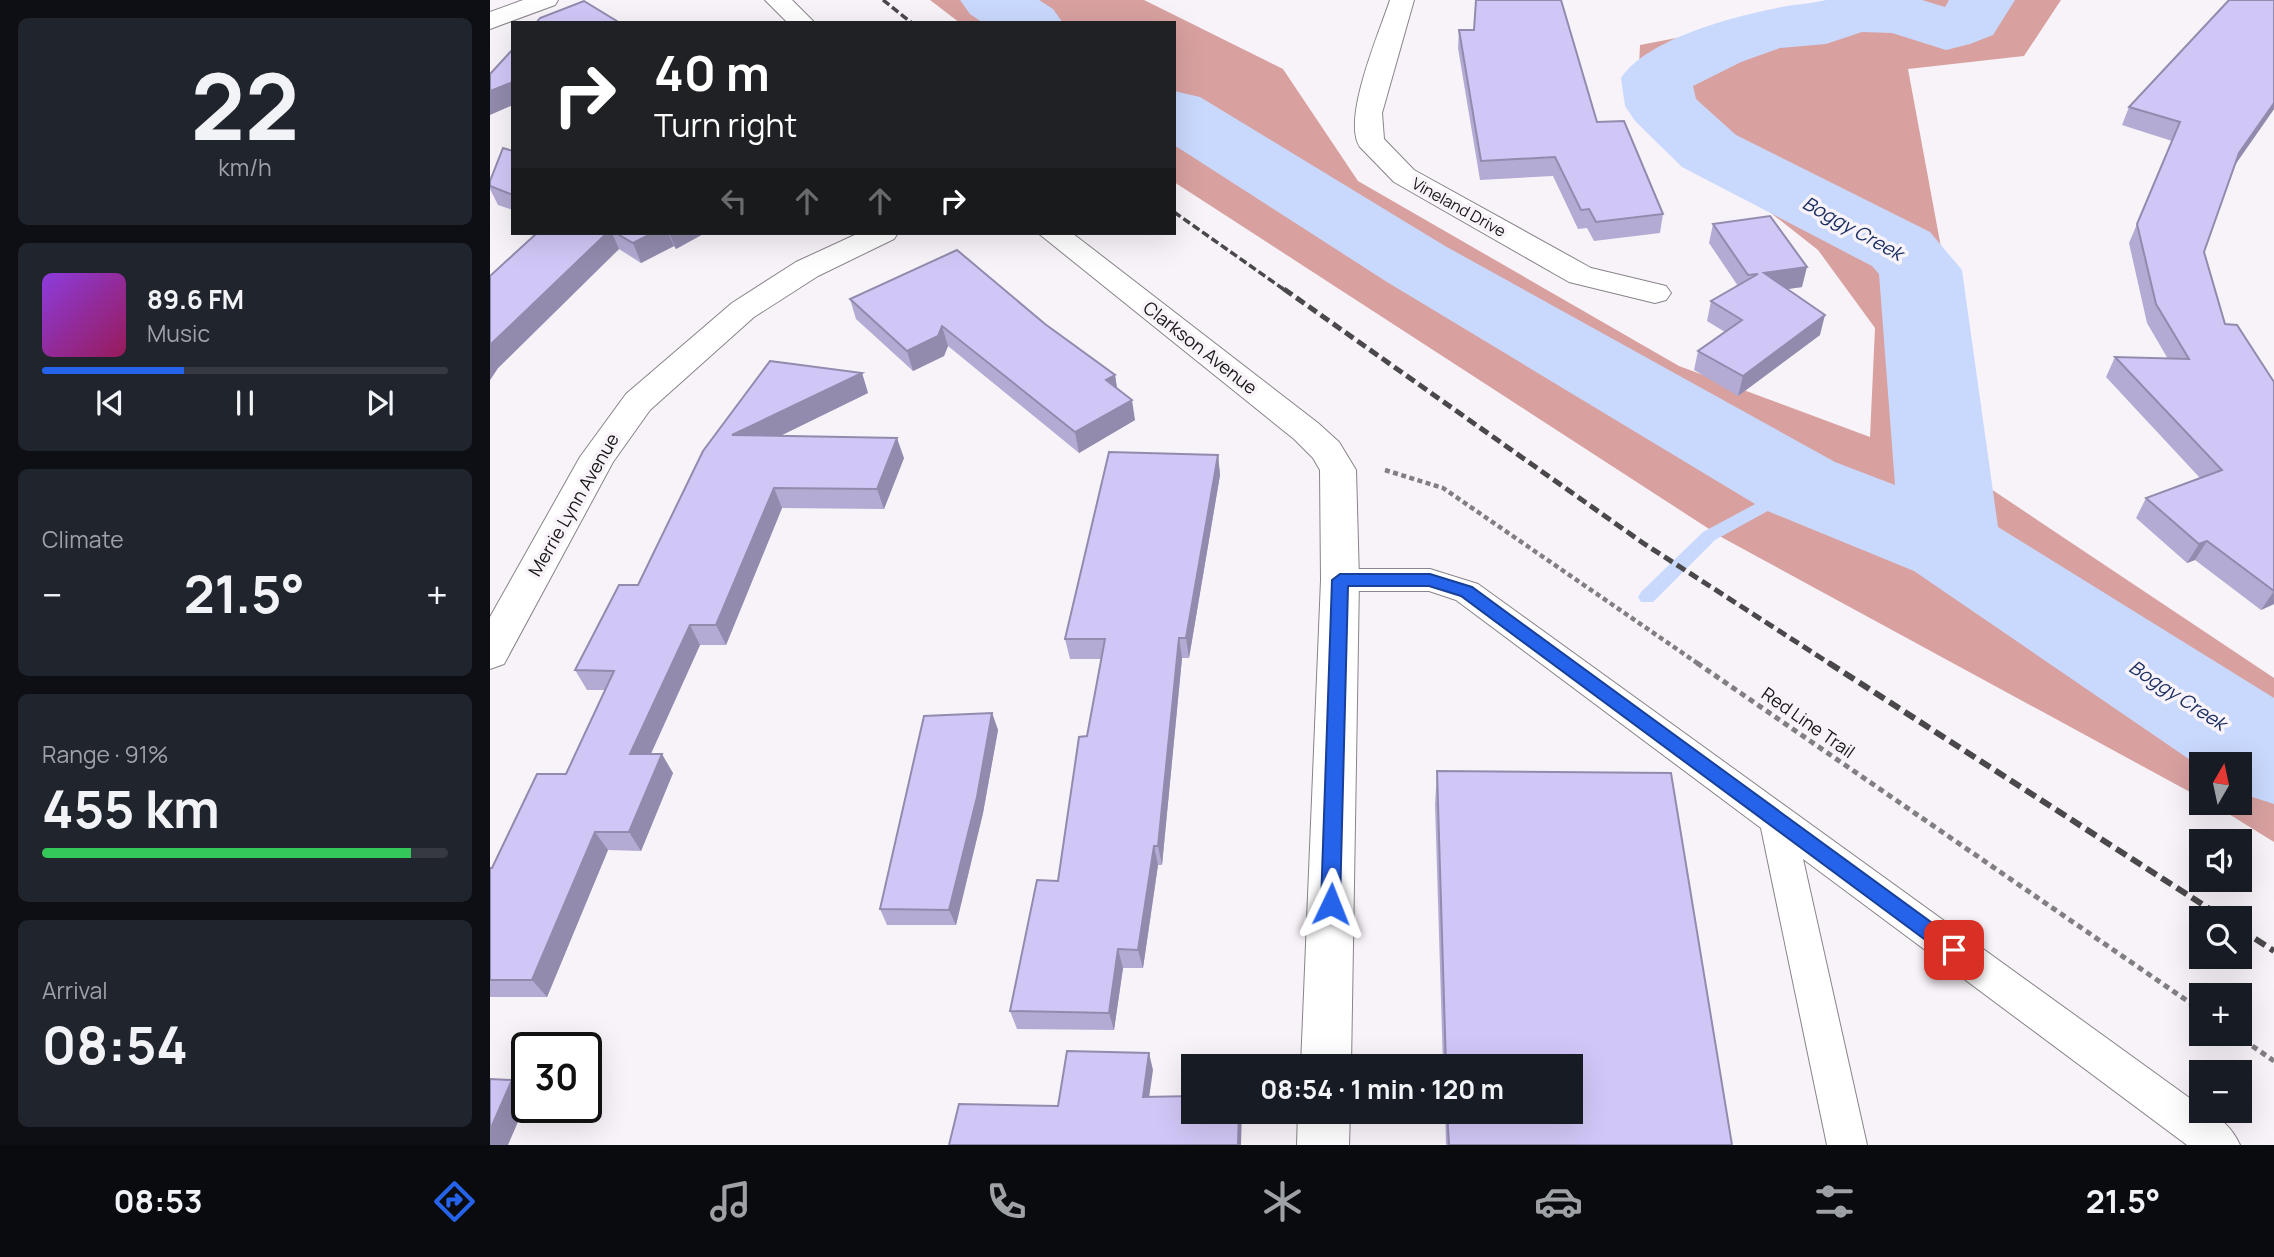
<!DOCTYPE html>
<html lang="en">
<head>
<meta charset="utf-8">
<style>
  :root { --surface:#171b24; --page:#20242c; --text:#f1f3f6; --muted:#9ea1a6; --line:#363941; --accent:#2563eb }
  body { margin:0; font-family:Manrope,sans-serif; background:var(--page); color:var(--text); height:100vh; display:flex; flex-direction:column; font-size:26px; white-space:nowrap }
  * { box-sizing:border-box; margin:0 }
  p { font-size:23px; color:var(--muted) }
  .icon { flex:none; width:38px; height:38px; fill:none; stroke:currentColor; stroke-width:2; stroke-linecap:round; stroke-linejoin:round }
  .map { position:relative; flex:1; overflow:hidden }
  .side { display:flex; flex-direction:column; gap:18px; padding:18px; background:#0d0f14; width:490px }
  .side>* { flex:none }
  .top-card { position:absolute; left:21px; top:21px; width:665px; height:214px; border-radius:0px; box-shadow:0 7px 28px #0002; background:#202124; color:#fff; overflow:hidden }
  .needle { width:46px; rotate:9deg }
  .buttons { position:absolute; left:1699px; top:752px; display:grid; gap:14px }
  .buttons a { display:grid; place-items:center; width:63px; height:63px; border-radius:0px; background:var(--surface); box-shadow:0 7px 28px #0002; font-size:35px }
  .speed { position:absolute; left:21px; top:1032px; display:flex; gap:14px; font-size:35px; font-weight:700; text-align:center }
  .speed>* { display:grid; place-content:center; width:91px; height:91px; border-radius:50%; background:var(--surface); box-shadow:0 7px 28px #0002; line-height:1 }
  .speed .limit { border:4px solid #111; border-radius:10px; background:#fff; color:#111 }
  .pin { position:absolute; display:grid; place-items:center; width:60px; height:60px; color:#fff; margin:-30px; border-radius:14px; box-shadow:0 4px 10px #0006 }
  .me { position:absolute; width:77px; margin:-38px; rotate:2deg; stroke-linejoin:round; filter:drop-shadow(0 0 5px #0008) }
  .turn { display:flex; align-items:center; gap:24px; height:147px; padding:0 28px; font-size:32px }
  .turn .icon { width:91px; height:91px; stroke-width:2.5 }
  .turn b { display:block; font-size:49px; line-height:60px }
  .lanes { display:flex; align-items:center; height:66px; padding:0 28px; background:#0003; justify-content:center; gap:35px; direction:ltr }
  .lanes .off { opacity:.35 }
  .big { font-size:52px; font-weight:700; line-height:1.1 }
  .side .card { flex:1; display:flex; flex-direction:column; justify-content:center; gap:10px; min-width:0; padding:0 24px; border-radius:10px; background:var(--page) }
  .side .dial { align-items:center; gap:0 }
  .dial b { font-size:91px; line-height:1 }
  .song { display:flex; align-items:center; gap:21px }
  .cover { width:84px; height:84px; border-radius:10px; background:linear-gradient(135deg,hsl(270 70% 55%),hsl(330 70% 35%)) }
  .played { height:7px; border-radius:4px; background:linear-gradient(90deg,var(--accent) 35%,var(--line) 35%) }
  .keys { display:flex; justify-content:space-around; direction:ltr }
  .heat { display:flex; justify-content:space-between; align-items:center; font-size:38px; direction:ltr }
  .charge { height:10px; border-radius:5px; background:linear-gradient(90deg,#34c759 91%,var(--line) 0) }
  .trip { position:absolute; left:691px; top:1054px; width:402px; height:70px; border-radius:0px; background:var(--surface); box-shadow:0 7px 28px #0002; font-weight:700; line-height:70px; text-align:center }
  .tabs { display:flex; height:112px; justify-content:space-around; align-items:center; background:#090b0e; color:var(--muted) }
  .tabs .icon { width:49px; height:49px }
  .tabs .active { color:var(--accent) }
  .tabs b { font-size:32px; color:var(--text) }
  main { display:flex; flex:1; min-height:0 }
  .map>svg:first-child { display:block }
</style>
</head>
<body>
<main>
<section class="side">
<div class="card dial"><b>22</b><p>km/h</p></div>
<div class="card">
<div class="song"><i class="cover"></i><div><b>89.6 FM</b><p>Music</p></div></div>
<div class="played"></div>
<div class="keys"><svg class="icon" aria-label="previous" viewBox="0 0 24 24"><path d="M18 5L8 12l10 7zM5 5v14"/></svg><svg class="icon" aria-label="pause" viewBox="0 0 24 24"><path d="M8 5v14M16 5v14"/></svg><svg class="icon" aria-label="next" viewBox="0 0 24 24"><path d="M6 5l10 7-10 7zM19 5v14"/></svg></div>
</div>
<div class="card"><p>Climate</p>
<div class="heat"><a>−</a><b class="big">21.5°</b><a>+</a></div>
</div>
<div class="card"><p>Range · 91%</p><b class="big">455 km</b><div class="charge"></div></div>
<div class="card"><p>Arrival</p><b class="big">08:54</b></div>
</section>
<div class="map">
<svg width="1784" height="1145" viewBox="0 0 1784 1145">
  <rect width="100%" height="100%" fill="#f8f3f9"/>
  <path fill="#d8a1a0" d="M440 0H654L793 69 868 181 1189 366 1380 437 1385 328 1328 250 1147 108 1150 45 1384 0H1571L1534 56 1418 69 1495 485 1784 678V842L1721 803H1750V765H1712L1711 798 1233 538 684 182V23H470Z"/>
  <g fill="none" stroke-linecap="round" stroke-linejoin="round">
    <path fill="#c9d9fd" fill-rule="evenodd" d="M1310 480 1316 482 1318 486 1316 490 1225 540 1163 602H1151L1148 597 1151 592 1213 532Z"/>
    <g fill="#c9d9fd" fill-rule="evenodd">
      <path d="M470 0H549L563 9 573 23H493L480 14Z"/>
      <path d="M1336 0H1432L1455 7 1459 0H1525L1503 35 1480 44 1456 50 1402 33 1372 32 1336 44 1290 48 1251 62 1203 86 1206 99 1246 135 1440 232 1472 270 1508 527 1784 698V804L1750 793V765H1712V768L1424 571 1275 510 897 282 684 145V91L710 97 955 246 1345 462 1405 485 1389 274 1382 266 1192 167 1145 121 1135 106 1131 78C1157 39 1242 17 1287 8 1304 4 1320 4 1336 0Z"/>
    </g>
    <g stroke="#888489" stroke-width="2">
      <path id="lane" d="M850 569H940L988 584 1712 1107V1111C1728 1112 1744 1131 1750 1145H1697L1313 859 1377 1145H1337L1271 828 966 600 939 591H850L839 588 835 580 839 572Z"/>
    </g>
    <g stroke="#888489" stroke-width="2">
      <g id="street">
        <path d="M33 0H68L65 5 0 29V12Z"/>
        <path d="M275 0H302L325 23H298Z"/>
        <path d="M900 0H924L892 113 894 139 924 170 1101 268 1176 286 1181 293 1176 300 1165 303 1079 282 904 182 870 147C851 120 890 31 900 0Z"/>
        <path d="M369 233H408L404 239 328 276 264 317 160 410 123 462 14 664 0 669V617L90 457 136 394 242 303 306 262Z"/>
        <path d="M548 233H582L828 423 849 442 866 470 869 580 861 1066H811L831 580 830 470 823 458 804 439Z"/>
        <path d="M808 1111H860L859 1145H807Z"/>
      </g>
    </g>
    <path stroke="#827f83" stroke-width="4.5" stroke-dasharray="5 3.5" stroke-linecap="butt" d="M895 470 953 488 1210 665"/>
    <g stroke="#827f83" stroke-width="5" stroke-dasharray="6 4.5" stroke-linecap="butt">
      <path d="M1207 663 1712 1011"/>
      <path d="M1745 1034 1784 1061"/>
    </g>
    <use href="#lane" fill="#fff" fill-rule="evenodd"/>
    <use href="#street" fill="#fff" fill-rule="evenodd"/>
    <g stroke="#4a484b" stroke-width="3.5" stroke-dasharray="8 3.5" stroke-linecap="butt">
      <path d="M393 0 422 23"/>
      <path d="M684 212 796 291"/>
    </g>
    <path stroke="#4a484b" stroke-width="5" stroke-dasharray="10 5" stroke-linecap="butt" d="M794 289 1153 543 1342 665"/>
    <g stroke="#4a484b" stroke-width="6" stroke-dasharray="12 6" stroke-linecap="butt">
      <path d="M1339 663 1735 919"/>
      <path d="M1750 929 1784 951"/>
    </g>
  </g>
  <g fill="#b4abd4">
    <path d="M1784 0V109L1745 165 1714 252 1735 324 1784 382V604L1771 610 1705 560 1697 563 1646 518 1656 498 1710 478 1616 377 1625 357 1678 359 1657 323 1639 243 1682 141 1632 125 1639 107Z"/>
    <path d="M969 30H984L1107 122 1173 214 1170 233 1104 241 1097 228 1088 229 1063 176 990 180 968 48Z"/>
    <path d="M23 151V210L8 205 0 189V181Z"/>
    <path d="M1223 224 1312 287 1297 289 1330 335 1248 396 1204 370 1208 351 1235 332 1217 321 1221 301 1248 286 1219 243Z"/>
    <path d="M47 233H215L186 249 184 246 151 263 129 249 8 368 0 380V276Z"/>
    <path d="M360 299 555 324 625 375 627 388 645 420 589 453 458 346 454 356 423 371 366 319Z"/>
    <path d="M372 373 378 393 290 436 414 458 394 509 292 508 236 645H210L161 754 183 773 151 851 118 850 57 997H0V868H2L76 774 115 690H97L85 670 148 585 213 451Z"/>
    <path d="M728 455 730 475 699 658H692L672 865H668L653 968H633L624 1030 527 1029 520 1011 568 881 597 736 611 659H580L575 639Z"/>
    <path d="M502 713 508 730 493 813 466 925H397L390 909Z"/>
    <path d="M947 771 1242 1145H956L955 1111H1082V1066H953L945 804Z"/>
  </g>
  <g fill="#928bad">
    <path d="M23 82V105L0 115V91Z"/>
    <path d="M1784 103V109L1740 172 1749 153Z"/>
    <path d="M117 233H122L129 249 8 368 0 380V345Z"/>
    <path d="M163 233H178L184 246 151 263 143 243Z"/>
    <path d="M179 233H215L186 249Z"/>
    <path d="M1317 267 1312 287 1270 293 1274 273Z"/>
    <path d="M1335 315 1330 335 1248 396 1253 376Z"/>
    <path d="M452 326 458 346 454 356 423 371 417 351Z"/>
    <path d="M372 373 378 393 251 455 242 435Z"/>
    <path d="M625 375 628 395 616 380Z"/>
    <path d="M642 400 645 420 589 453 585 432Z"/>
    <path d="M407 438 414 458 394 509 387 489Z"/>
    <path d="M728 455 730 475 699 658 696 638Z"/>
    <path d="M284 488 292 508 236 645 226 625Z"/>
    <path d="M1717 541 1705 560 1697 563 1709 544Z"/>
    <path d="M1784 591V604L1771 610Z"/>
    <path d="M200 625 210 645 152 773 140 754Z"/>
    <path d="M689 638 692 658 672 865 668 846Z"/>
    <path d="M502 713 508 730 493 813 466 925 459 910Z"/>
    <path d="M172 754 183 773 151 851 139 832Z"/>
    <path d="M105 832 118 850 57 997 42 980Z"/>
    <path d="M664 846 668 865 653 968 648 950Z"/>
    <path d="M628 949 633 968 624 1030 619 1013Z"/>
    <path d="M659 1053 663 1070 657 1112 653 1097Z"/>
    <path d="M22 1080 37 1095V1101L18 1145H0V1130Z"/>
    <path d="M749 1111H752L751 1145H748Z"/>
  </g>
  <g fill="#d1c7f7" stroke="#928bad" stroke-width="2">
    <path d="M986 0H1071L1107 122 1134 121 1173 214 1106 222 1099 209 1091 210 1065 157 991 161 969 30H984Z"/>
    <path d="M1739 0H1784V103L1749 153 1714 252 1735 324 1747 325 1784 382V591L1717 541 1709 544 1656 498 1732 470 1625 357 1699 359 1666 304 1647 224 1690 122 1639 107Z"/>
    <path d="M94 1 130 23H46L50 18Z"/>
    <path d="M23 49V82L0 91V74Z"/>
    <path d="M13 148 23 151V195L0 186V181Z"/>
    <path d="M1280 216 1317 267 1274 273 1335 315 1253 376 1208 351 1252 320 1221 301 1268 274 1258 275 1223 224Z"/>
    <path d="M47 233H117L0 345V276Z"/>
    <path d="M126 233H163L143 243Z"/>
    <path d="M467 250 555 324 625 375 616 380 642 400 585 432 452 326 448 336 417 351 360 299Z"/>
    <path d="M280 361 372 373 242 435 407 438 387 489 284 488 226 625H200L140 754H172L139 832H105L42 980H0V868H2L47 774H76L124 671 85 670 129 585H148L213 451Z"/>
    <path d="M619 452 728 455 696 638H689L668 846H664L648 950 628 949 619 1013 520 1011 547 880 568 881 589 737 597 736 615 639H575Z"/>
    <path d="M502 713 487 797 459 910 390 909 434 716Z"/>
    <path d="M947 771 1181 773 1242 1145H959L957 1111H1082V1066H956Z"/>
    <path d="M577 1051 659 1053 653 1097 704 1096V1111H749L748 1145H459L469 1104 568 1106Z"/>
    <path d="M0 1079 22 1080 0 1130Z"/>
  </g>
  <path fill="#2563eb" stroke="#184099" stroke-width="2" d="M850 574H940L982 587 1471 944 1474 950 1471 956 1464 959 1457 956 971 596 939 586H858L850 904 847 910 841 912 834 910 831 904 842 580Z"/>
  <g text-anchor="middle" stroke-width="7" stroke-linejoin="round" paint-order="stroke">
    <g font-size="16" fill="#181618" stroke="#f8f3f9">
      <text transform="translate(969 207) rotate(29)" y="6">Vineland Drive</text>
    </g>
    <g font-size="18" fill="#181618" stroke="#f8f3f9">
      <text transform="translate(710 348) rotate(38)" y="6">Clarkson Avenue</text>
      <text transform="translate(84 505) rotate(-60)" y="6">Merrie Lynn Avenue</text>
      <text transform="translate(1318 723) rotate(35)" y="6">Red Line Trail</text>
    </g>
    <g font-size="19" font-style="italic" fill="#1c2f63" stroke="#f8f3f9">
      <text transform="translate(1363 228) rotate(29)" y="7">Boggy Creek</text>
      <text transform="translate(1688 695) rotate(33)" y="7">Boggy Creek</text>
    </g>
  </g>
</svg>
<div class="buttons">
<a><svg class="needle" viewBox="-14 -14 28 28"><path d="M0-13l5 13h-10z" fill="#e53935"/><path d="M0 13l5-13h-10z" fill="#9ea1a6"/></svg></a>
<a><svg class="icon" aria-label="sound" viewBox="0 0 24 24"><path d="M4 9h4l5-4v14l-5-4H4zM17 9q2 3 0 6"/></svg></a>
<a><svg class="icon" aria-label="search" viewBox="0 0 24 24"><circle cx="10" cy="10" r="6"/><path d="M15 15l6 6"/></svg></a>
<a>+</a>
<a>−</a>
</div>
<div class="speed"><div class="limit">30</div></div>
<div class="pin" style="left:1464px;top:950px;background:#d93025"><svg class="icon" aria-label="arrive" viewBox="0 0 24 24"><path d="M6 21V4h12l-3 4 3 4H6"/></svg></div>
<svg class="me" style="left:841px;top:904px" viewBox="-20 -20 40 40"><path d="M0-17L14 15 0 8-14 15z" fill="#2563eb" stroke="#fff" stroke-width="4"/></svg>
<div class="trip">08:54 · 1 min · 120 m</div>
<div class="top-card">
<div class="turn"><svg class="icon" aria-label="right" viewBox="0 0 24 24"><path d="M7 20v-9h11M14 6l5 5-5 5"/></svg><div><b>40 m</b>Turn right</div></div>
<div class="lanes"><svg class="icon off" aria-label="left" viewBox="0 0 24 24"><path d="M17 20v-9H6M10 6l-5 5 5 5"/></svg><svg class="icon off" aria-label="ahead" viewBox="0 0 24 24"><path d="M12 20V5M6 11l6-6 6 6"/></svg><svg class="icon off" aria-label="ahead" viewBox="0 0 24 24"><path d="M12 20V5M6 11l6-6 6 6"/></svg><svg class="icon" aria-label="right" viewBox="0 0 24 24"><path d="M7 20v-9h11M14 6l5 5-5 5"/></svg></div>
</div>
</div>
</main>
<nav class="tabs">
<b>08:53</b>
<svg class="icon active" aria-label="directions" viewBox="0 0 24 24"><path d="M12 3l9 9-9 9-9-9zM9 14v-3h6M13 9l2 2-2 2"/></svg>
<svg class="icon" aria-label="music" viewBox="0 0 24 24"><path d="M9 18V5l10-2v13"/><circle cx="6" cy="18" r="3"/><circle cx="16" cy="16" r="3"/></svg>
<svg class="icon" aria-label="phone" viewBox="0 0 24 24"><path d="M5 4h4l2 5-3 2q2 4 5 5l2-3 5 2v4C11 20 4 13 5 4z"/></svg>
<svg class="icon" aria-label="climate" viewBox="0 0 24 24"><path d="M12 3v18M4 7l16 10M4 17L20 7"/></svg>
<svg class="icon" aria-label="car" viewBox="0 0 24 24"><path d="M5 17H2v-5l4-1 3-4h7l3 4 3 1v5h-3M9 17h6M6 11h13"/><circle cx="7" cy="17" r="2"/><circle cx="17" cy="17" r="2"/></svg>
<svg class="icon" aria-label="filters" viewBox="0 0 24 24"><path d="M4 7h16M4 17h16"/><circle cx="9" cy="7" r="2"/><circle cx="15" cy="17" r="2"/></svg>
<b>21.5°</b>
</nav>
</body>
</html>
